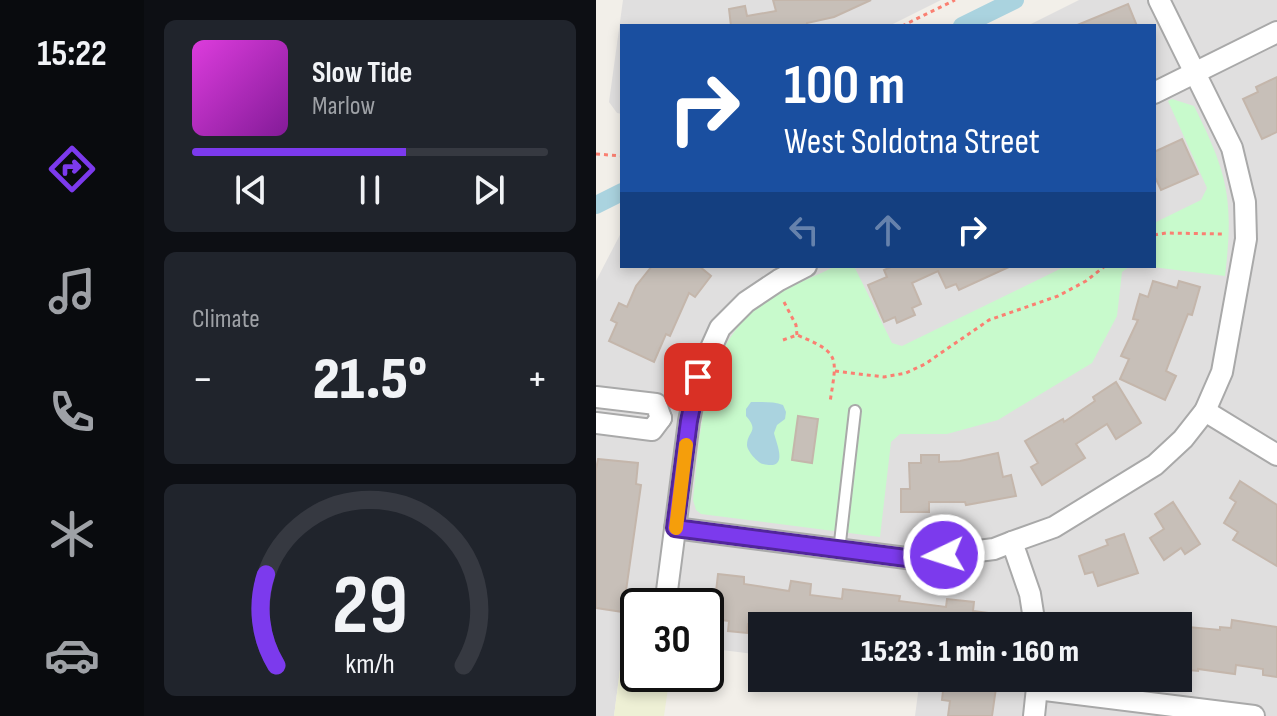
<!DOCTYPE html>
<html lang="en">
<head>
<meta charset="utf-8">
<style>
  :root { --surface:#171b24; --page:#20242c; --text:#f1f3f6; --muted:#9ea1a6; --line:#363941; --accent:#7c3aed }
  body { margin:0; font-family:"Sofia Sans Condensed",sans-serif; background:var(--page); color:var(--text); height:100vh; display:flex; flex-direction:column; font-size:30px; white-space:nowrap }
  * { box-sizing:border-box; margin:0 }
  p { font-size:26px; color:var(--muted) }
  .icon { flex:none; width:44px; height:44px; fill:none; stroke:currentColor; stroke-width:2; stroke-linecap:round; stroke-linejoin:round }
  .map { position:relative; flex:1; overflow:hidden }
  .side { display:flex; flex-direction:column; gap:20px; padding:20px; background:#0d0f14; width:452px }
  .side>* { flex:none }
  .hud { position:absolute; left:24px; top:24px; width:536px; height:244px; border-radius:0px; box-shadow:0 4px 12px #0003; background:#1a4fa0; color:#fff; overflow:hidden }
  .speed { position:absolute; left:24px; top:588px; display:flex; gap:16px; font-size:40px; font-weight:700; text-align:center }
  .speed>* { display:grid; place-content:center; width:104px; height:104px; border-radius:50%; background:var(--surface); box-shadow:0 4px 12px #0003; line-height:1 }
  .speed .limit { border:4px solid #111; border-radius:12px; background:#fff; color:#111 }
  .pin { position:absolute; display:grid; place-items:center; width:68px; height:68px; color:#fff; margin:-34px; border-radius:16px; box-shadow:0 4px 12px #0006 }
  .me { position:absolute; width:88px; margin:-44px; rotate:266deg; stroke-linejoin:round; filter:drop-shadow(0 0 6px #0008) }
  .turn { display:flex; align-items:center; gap:28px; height:168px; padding:0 32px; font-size:36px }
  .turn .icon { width:104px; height:104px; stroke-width:2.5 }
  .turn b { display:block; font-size:56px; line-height:68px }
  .lanes { display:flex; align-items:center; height:76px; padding:0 32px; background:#0003; justify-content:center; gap:40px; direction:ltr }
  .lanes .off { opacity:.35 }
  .big { font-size:60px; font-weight:800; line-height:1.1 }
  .side .tile { flex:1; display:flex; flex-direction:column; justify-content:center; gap:12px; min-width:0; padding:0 28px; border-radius:12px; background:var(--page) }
  .side .dial { align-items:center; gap:0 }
  .dial svg { height:208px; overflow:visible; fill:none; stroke:var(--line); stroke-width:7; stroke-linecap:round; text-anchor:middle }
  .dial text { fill:var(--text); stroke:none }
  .song { display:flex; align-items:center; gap:24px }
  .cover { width:96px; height:96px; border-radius:12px; background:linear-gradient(135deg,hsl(300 70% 55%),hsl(290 70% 35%)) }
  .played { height:8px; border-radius:4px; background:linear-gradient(90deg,var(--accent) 60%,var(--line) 60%) }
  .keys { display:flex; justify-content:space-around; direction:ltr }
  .heat { display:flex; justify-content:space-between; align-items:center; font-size:44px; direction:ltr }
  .trip { position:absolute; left:152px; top:612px; width:444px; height:80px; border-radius:0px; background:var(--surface); box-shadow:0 4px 12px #0003; font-weight:800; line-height:80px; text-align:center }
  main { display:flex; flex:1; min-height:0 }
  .tabs { display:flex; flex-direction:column; width:144px; justify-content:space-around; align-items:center; background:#090b0e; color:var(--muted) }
  .tabs .icon { width:56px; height:56px }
  .tabs .selected { color:var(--accent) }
  .tabs b { font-size:36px; color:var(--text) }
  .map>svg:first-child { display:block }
</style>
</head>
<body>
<main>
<nav class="tabs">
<b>15:22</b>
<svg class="icon selected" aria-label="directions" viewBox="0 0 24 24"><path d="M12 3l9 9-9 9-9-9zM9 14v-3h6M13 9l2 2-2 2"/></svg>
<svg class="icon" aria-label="music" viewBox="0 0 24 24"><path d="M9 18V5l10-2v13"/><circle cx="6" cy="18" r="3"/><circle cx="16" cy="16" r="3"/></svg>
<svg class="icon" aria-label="phone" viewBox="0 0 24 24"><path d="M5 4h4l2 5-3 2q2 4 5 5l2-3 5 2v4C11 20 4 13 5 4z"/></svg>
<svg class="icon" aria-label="climate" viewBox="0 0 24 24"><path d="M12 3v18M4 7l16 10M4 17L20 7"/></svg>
<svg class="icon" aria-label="car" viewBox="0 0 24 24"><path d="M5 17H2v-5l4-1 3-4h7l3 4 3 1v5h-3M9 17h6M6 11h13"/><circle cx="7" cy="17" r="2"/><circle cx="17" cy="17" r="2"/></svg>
</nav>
<section class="side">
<div class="tile">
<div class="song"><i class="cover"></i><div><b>Slow Tide</b><p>Marlow</p></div></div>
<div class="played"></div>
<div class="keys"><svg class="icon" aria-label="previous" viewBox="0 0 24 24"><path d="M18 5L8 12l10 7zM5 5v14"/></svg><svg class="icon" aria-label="pause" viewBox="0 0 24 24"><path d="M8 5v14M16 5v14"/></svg><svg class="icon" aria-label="next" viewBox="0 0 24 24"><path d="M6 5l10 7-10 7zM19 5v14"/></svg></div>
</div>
<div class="tile"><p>Climate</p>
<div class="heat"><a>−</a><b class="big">21.5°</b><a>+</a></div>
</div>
<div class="tile dial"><svg viewBox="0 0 100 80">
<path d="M14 69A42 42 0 1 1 86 69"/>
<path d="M14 69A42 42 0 0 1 10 34" stroke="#7c3aed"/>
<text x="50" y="56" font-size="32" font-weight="700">29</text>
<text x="50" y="72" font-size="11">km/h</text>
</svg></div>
</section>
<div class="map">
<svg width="681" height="716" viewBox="0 0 681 716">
  <rect width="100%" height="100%" fill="#f2efe9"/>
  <g fill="#e0dfdf">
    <path d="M27 0H345L293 26H26V114L21 113 13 102Z"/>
    <path d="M483 0H681V716H319L324 678H582V626H166V655L110 648V606H42V640L28 639 18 716H0V281L26 231V266H558V26H431Z"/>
  </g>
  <path fill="#eef0d5" d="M28 638 42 640V674H74L68 716H18Z"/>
  <g fill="#c8facc">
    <path d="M576 99 598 106C632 174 638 200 629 276L548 266H558V223L605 200 611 188 572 101Z"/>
    <path d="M240 266H258L296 343 306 346 470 266H534L526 272 521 316 496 363 402 420 351 434H304L295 442 284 537 105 514 100 510 97 500C106 427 104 344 173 299 193 286 218 277 240 266Z"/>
  </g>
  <path fill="#aad3df" d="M155 402C164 402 178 401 187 405L190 412 189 419 181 425 178 433C180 443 194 471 167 464 162 463 151 451 151 445 151 431 164 432 150 416V409Z"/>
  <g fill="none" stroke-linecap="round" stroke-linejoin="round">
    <g stroke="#aad3df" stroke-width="18">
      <path d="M366 26 419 0"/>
      <path d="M0 205 26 192"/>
    </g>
  </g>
  <g fill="#c7bfb8" stroke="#c4b6ab" stroke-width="2">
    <path d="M177 0H275L238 17 211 23V26H135L133 9 149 6 151 16 180 11Z"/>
    <path d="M532 4 541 26H479Z"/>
    <path d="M681 77V132L666 139 647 99 662 92 660 87Z"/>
    <path d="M586 139 602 174 565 190 558 175V152Z"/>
    <path d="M56 266H103L115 276 99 297 93 293 74 336 70 334 58 362 13 341 21 323 15 320 23 303 31 307 40 286Z"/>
    <path d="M297 266H415L363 290 360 284 350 288 342 271 316 283 325 304 316 308 319 315 301 323 299 317 288 322 272 285 291 277 288 270Z"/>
    <path d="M557 281 581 288 583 281 604 287 596 315 592 314 570 371 580 376 569 400 524 379 533 359 525 356 542 320 537 319 544 294 552 297Z"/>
    <path d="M520 382 545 423 520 439 511 424 480 444 489 458 446 485 435 467 442 463 429 441 467 419 468 422 499 401 497 397Z"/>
    <path d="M202 416 222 419 216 463 196 460Z"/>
    <path d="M402 453 407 477 415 475 420 496 370 505 369 502H333V512H305V489H314L313 463H325V455H343V462L364 461Z"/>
    <path d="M2 459 42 463 40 484 45 485 27 612 0 608V469Z"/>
    <path d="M644 481 681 505V566L637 540 642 532 628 523 640 502 634 498Z"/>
    <path d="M577 502 604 544 589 554 585 548 568 560 554 538 568 529 559 514Z"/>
    <path d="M528 534 542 573 502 586 497 572 489 574 483 556 512 545 510 540Z"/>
    <path d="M122 574 148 577V584L193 591 195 581 215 584 214 595 246 599 247 589 304 596 303 601 350 607 351 599 378 602 377 611 423 617V626H201L163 621 162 625 152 624 151 633 132 631 133 621 117 619Z"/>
    <path d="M636 620 681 627V677L667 675V669L640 665 639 674 602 669V671L582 669V626L624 630V627L635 628Z"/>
    <path d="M357 678 401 681 396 716H352L354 701 346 700 348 682 356 683Z"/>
  </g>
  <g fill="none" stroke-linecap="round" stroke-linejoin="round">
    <g stroke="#a9a9a9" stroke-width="14">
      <path id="service" d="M243 551 259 411"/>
    </g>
    <g stroke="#a9a9a9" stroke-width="24">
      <g id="minor">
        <path d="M558 93 681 32"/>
        <path d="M0 397 60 404 65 418"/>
        <path d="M609 411 681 455"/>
        <path d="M0 423 56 430 65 418"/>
        <path d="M79 528 318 559 398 549 416 542"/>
        <path d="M69 606 93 421 102 377 124 328 150 302 183 280 210 266"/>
        <path d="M439 626 434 594 416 542 458 527 559 465 587 439 609 411 626 372 650 239 649 202 636 148 563 0"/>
        <path d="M441 689 658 716"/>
        <path d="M438 716 442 678"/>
      </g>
    </g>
    <g stroke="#fa8072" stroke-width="3" stroke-dasharray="4 4" stroke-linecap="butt">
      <path d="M306 26 359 0"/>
      <path d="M0 154 26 156"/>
      <path d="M558 235 570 233 627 234"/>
      <path d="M188 302 200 325 201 335"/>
      <path d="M187 340 201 335C245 353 241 357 234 402"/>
      <path d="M239 371 288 377 310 373 329 364 393 320 462 296 490 281 509 266"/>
    </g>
    <use href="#service" stroke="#fff" stroke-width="10"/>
    <use href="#minor" stroke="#fff" stroke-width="20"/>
  </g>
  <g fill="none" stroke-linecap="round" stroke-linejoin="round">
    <g stroke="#51269a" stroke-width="20">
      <path id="route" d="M102 377 93 421 79 528 318 559 348 555"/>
    </g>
    <use href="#route" stroke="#7c3aed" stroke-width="14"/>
    <path stroke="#f59e0b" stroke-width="14" d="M80 528 90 445"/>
  </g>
</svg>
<div class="speed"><div class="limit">30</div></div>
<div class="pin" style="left:102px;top:377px;background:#d93025"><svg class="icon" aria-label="arrive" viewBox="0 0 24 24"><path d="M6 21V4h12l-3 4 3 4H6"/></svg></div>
<svg class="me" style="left:348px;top:555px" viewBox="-20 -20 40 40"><circle r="17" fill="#7c3aed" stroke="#fff" stroke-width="3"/><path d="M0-11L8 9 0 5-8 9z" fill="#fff"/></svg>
<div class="trip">15:23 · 1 min · 160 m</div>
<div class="hud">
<div class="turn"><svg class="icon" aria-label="right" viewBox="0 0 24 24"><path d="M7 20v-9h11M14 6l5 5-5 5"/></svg><div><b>100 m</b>West Soldotna Street</div></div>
<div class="lanes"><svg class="icon off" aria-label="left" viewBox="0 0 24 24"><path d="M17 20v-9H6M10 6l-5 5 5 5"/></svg><svg class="icon off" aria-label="ahead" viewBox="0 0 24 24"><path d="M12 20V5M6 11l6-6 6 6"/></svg><svg class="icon" aria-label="right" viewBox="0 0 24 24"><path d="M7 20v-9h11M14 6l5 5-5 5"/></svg></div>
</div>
</div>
</main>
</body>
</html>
